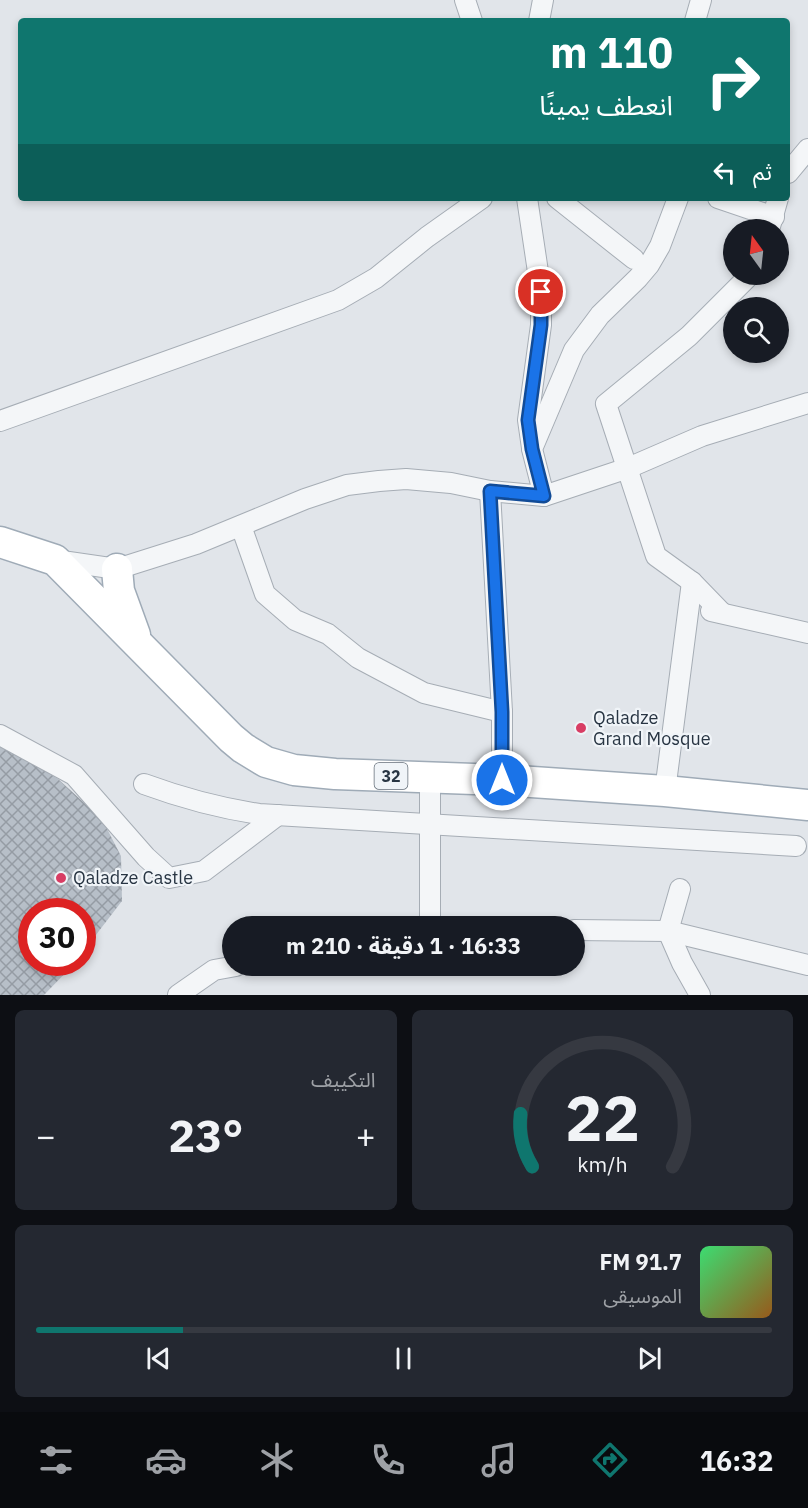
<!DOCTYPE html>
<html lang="ar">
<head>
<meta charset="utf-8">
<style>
  :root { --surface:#171b24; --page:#242831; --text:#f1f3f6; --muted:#9ea1a6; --line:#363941; --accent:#0f766e }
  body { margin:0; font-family:"IBM Plex Sans","Noto Sans Arabic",sans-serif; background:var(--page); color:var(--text); direction:rtl; height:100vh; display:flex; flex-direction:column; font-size:22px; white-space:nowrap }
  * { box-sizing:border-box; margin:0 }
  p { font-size:20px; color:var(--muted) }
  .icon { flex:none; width:33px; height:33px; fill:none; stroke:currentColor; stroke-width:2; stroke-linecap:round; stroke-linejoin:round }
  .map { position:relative; height:995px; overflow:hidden; direction:ltr }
  .details { display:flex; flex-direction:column; gap:15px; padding:15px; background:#0d0f14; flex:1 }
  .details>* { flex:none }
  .top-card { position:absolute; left:18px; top:18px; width:772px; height:183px; border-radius:6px; box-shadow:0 3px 9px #0003; direction:rtl; background:#0f766e; color:#fff; overflow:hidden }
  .needle { width:39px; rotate:345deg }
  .tools { position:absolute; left:723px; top:219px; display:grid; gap:12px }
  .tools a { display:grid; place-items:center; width:66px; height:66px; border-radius:50%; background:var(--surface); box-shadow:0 3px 9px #0003; font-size:30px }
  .speed { position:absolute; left:18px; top:898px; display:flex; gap:12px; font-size:30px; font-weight:700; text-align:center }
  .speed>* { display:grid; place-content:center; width:78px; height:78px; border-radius:50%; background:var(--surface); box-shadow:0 3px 9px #0003; line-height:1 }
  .speed .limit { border:9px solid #d22; background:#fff; color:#111 }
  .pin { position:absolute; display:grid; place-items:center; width:51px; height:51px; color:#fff; margin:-26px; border:3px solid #fff; border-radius:50%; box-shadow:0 2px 6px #0007 }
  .me { position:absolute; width:66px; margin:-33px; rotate:0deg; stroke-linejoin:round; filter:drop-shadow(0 0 4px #0008) }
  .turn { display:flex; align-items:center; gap:21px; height:126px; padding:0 18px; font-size:27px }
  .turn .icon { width:78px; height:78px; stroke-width:2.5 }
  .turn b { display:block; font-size:42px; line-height:51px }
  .then { display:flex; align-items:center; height:57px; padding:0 18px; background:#0003; gap:12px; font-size:22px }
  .big { font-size:45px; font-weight:700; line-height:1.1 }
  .details .widget { flex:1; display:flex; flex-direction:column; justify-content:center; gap:9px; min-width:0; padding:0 21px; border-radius:9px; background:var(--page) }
  .details .dial { align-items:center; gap:0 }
  .dial svg { height:156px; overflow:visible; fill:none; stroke:var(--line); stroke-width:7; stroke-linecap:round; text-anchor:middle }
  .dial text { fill:var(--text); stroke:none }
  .song { display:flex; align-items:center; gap:18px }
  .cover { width:72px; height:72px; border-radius:9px; background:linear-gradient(135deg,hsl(140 70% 55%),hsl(30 70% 35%)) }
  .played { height:6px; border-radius:3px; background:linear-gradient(90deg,var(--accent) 20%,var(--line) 20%) }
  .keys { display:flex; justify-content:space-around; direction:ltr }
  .heat { display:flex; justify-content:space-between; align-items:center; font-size:33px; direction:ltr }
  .details .tiles { flex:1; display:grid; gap:15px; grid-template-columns:1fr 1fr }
  .widget:last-child { grid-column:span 2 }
  .trip { position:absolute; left:222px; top:916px; width:363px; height:60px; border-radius:30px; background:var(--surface); box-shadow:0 3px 9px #0003; font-weight:700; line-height:60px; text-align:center; direction:rtl }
  .tab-bar { display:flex; height:96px; justify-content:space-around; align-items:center; background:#090b0e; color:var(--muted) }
  .tab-bar .icon { width:42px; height:42px }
  .tab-bar .on { color:var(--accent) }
  .tab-bar b { font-size:27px; color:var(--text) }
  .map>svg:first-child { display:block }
</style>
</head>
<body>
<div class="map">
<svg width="808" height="995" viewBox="0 0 808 995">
  <defs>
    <pattern id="building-cross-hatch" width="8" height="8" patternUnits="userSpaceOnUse" patternTransform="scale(1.5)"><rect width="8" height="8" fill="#b7bfc8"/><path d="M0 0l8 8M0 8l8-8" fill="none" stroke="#959ca4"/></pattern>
  </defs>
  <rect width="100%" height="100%" fill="#e1e5ea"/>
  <path fill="url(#building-cross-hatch)" d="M0 743 17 752 58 779 102 819 121 856 122 901 82 953V912H32V963H75L44 995H0Z"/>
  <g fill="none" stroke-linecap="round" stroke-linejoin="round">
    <g stroke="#a6adb5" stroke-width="22">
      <g id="minor">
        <path d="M465 0 472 21"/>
        <path d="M539 21 543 0"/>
        <path d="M695 21 701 0"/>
        <path d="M788 173 808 149"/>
        <path d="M527 198 541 292V325L528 420 532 448"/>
        <path d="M557 198 634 259"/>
        <path d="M718 198 774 217"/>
        <path d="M769 230 778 198"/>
        <path d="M0 421 338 300 376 278 427 237 482 198"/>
        <path d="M490 491 502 712V780"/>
        <path d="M544 496 532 449 574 350 600 315 638 278 649 265 660 246 678 198"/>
        <path d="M241 526 265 594 295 620 328 634 358 658 424 693 502 712"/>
        <path d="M55 560 117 569 196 544 305 499 347 485 379 481 406 479 451 483 490 491 544 496 628 468 702 436 808 403"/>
        <path d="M711 611 808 633"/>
        <path d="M722 613 692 582 656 556 606 404 689 336 751 274"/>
        <path d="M0 735 74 775 146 857 169 878 204 871 278 815"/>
        <path d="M430 776V927"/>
        <path d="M144 784C182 798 219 808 259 814L796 846"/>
        <path d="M665 791 692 582"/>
        <path d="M680 889 668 931 682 963 700 995"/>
        <path d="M574 930 668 931 808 965"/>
        <path d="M178 995 214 970 236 966"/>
      </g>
    </g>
    <g stroke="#9fabb7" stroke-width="33">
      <g id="primary">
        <path d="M0 542 55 560 231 738 243 748 266 762 294 770 335 774 502 780 665 791 808 805"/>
        <path d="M117 569 119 591 135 635"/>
      </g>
    </g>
    <use href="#minor" stroke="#f4f6f8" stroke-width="20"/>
    <use href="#primary" stroke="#fff" stroke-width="30"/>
  </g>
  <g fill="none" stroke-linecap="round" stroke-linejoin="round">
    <g stroke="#114b97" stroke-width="15">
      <path id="route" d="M502 780V712L490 491 544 496 532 449 528 420 541 325V292"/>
    </g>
    <use href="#route" stroke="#1a73e8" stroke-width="10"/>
  </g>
  <g fill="#d83d64" stroke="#f0f4f8" stroke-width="2">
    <circle cx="581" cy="728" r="6"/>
    <circle cx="61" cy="878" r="6"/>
  </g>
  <g text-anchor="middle" stroke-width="4.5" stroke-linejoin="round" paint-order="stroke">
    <rect fill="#f0f4f8" stroke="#646e79" stroke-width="1.5" x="374.5" y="763" width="33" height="26" rx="4.5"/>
    <g font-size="16" font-weight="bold" fill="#283543">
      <text x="391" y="782">32</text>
    </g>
    <g font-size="18" fill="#283543" stroke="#f0f4f8" text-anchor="start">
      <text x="593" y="724">Qaladze<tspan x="593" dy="21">Grand Mosque</tspan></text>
      <text x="73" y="884">Qaladze Castle</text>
    </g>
  </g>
</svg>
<div class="tools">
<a><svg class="needle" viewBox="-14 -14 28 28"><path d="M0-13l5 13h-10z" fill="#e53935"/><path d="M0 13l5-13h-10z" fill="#9ea1a6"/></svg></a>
<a><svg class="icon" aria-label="search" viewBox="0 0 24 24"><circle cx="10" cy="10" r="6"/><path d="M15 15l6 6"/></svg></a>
</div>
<div class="speed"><div class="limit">30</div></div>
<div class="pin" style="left:541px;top:292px;background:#d93025"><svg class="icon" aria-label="arrive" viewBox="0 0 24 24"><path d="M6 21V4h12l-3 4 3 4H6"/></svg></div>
<svg class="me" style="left:502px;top:780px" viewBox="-20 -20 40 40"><circle r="17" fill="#1a73e8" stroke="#fff" stroke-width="3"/><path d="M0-11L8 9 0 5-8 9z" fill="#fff"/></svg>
<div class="trip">16:33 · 1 دقيقة · 210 m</div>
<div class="top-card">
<div class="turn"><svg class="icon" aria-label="right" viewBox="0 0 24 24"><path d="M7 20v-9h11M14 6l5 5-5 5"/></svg><div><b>110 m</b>انعطف يمينًا</div></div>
<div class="then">ثم<svg class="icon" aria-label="left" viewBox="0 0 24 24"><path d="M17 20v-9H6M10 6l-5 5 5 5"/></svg></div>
</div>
</div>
<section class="details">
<div class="tiles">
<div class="widget dial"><svg viewBox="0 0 100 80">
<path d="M14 69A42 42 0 1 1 86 69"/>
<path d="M14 69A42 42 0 0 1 8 42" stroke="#0f766e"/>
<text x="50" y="56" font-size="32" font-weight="700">22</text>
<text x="50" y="72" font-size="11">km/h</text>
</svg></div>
<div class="widget"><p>التكييف</p>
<div class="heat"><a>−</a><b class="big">23°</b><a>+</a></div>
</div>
<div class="widget">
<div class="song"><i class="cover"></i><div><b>91.7 FM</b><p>الموسيقى</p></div></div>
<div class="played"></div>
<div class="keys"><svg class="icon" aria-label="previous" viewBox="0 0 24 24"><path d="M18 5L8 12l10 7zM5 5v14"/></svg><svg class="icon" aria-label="pause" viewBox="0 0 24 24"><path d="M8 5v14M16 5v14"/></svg><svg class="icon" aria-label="next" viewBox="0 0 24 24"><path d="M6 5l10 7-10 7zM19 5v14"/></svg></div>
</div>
</div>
</section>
<nav class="tab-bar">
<b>16:32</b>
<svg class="icon on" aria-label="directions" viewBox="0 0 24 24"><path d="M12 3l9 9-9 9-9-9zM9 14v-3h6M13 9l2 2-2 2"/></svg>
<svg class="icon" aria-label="music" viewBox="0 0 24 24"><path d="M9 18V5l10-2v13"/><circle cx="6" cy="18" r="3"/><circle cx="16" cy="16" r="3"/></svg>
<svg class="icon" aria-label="phone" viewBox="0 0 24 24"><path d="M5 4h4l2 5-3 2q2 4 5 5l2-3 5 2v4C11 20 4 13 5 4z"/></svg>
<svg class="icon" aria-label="climate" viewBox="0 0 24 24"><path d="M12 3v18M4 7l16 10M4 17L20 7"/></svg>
<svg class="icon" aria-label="car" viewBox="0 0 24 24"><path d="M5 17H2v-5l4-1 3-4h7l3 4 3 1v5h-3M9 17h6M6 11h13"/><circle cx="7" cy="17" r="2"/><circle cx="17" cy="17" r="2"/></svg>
<svg class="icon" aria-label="filters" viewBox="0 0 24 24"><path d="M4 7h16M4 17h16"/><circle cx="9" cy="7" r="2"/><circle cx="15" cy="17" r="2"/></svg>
</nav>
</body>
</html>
